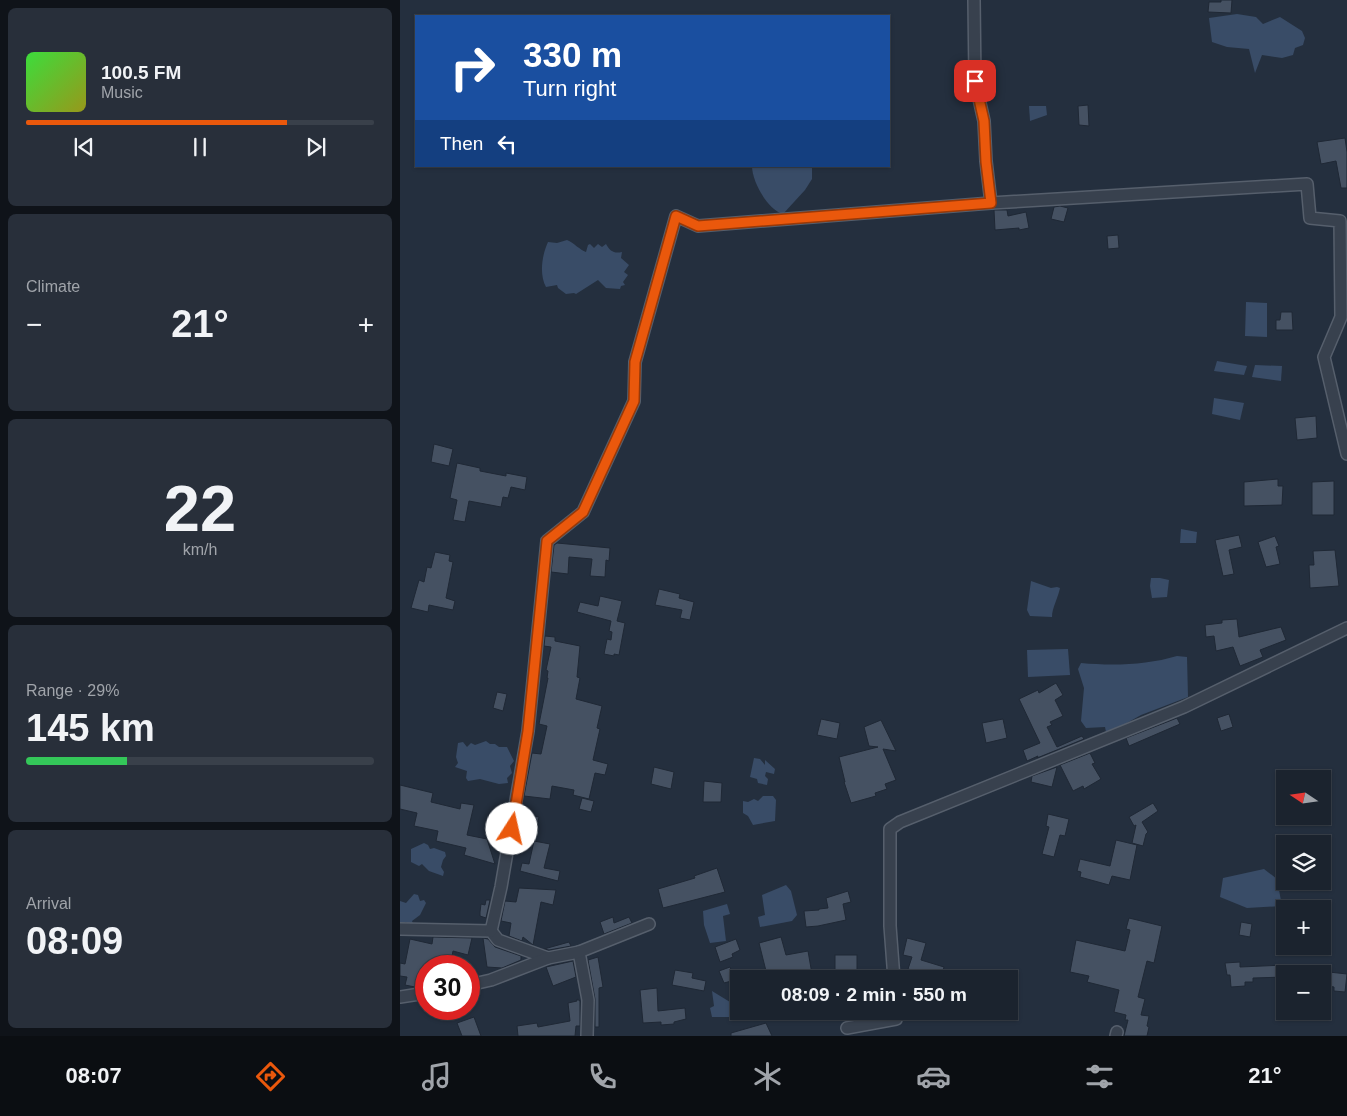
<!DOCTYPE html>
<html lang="en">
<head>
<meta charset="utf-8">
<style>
  :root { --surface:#1b232e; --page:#282f3a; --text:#f1f3f6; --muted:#a0a4aa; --line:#39404a; --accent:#ea580c }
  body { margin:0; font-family:Helvetica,sans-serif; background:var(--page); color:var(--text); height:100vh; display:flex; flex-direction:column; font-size:19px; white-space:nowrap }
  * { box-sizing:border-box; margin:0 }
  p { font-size:16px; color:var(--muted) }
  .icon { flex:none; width:28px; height:28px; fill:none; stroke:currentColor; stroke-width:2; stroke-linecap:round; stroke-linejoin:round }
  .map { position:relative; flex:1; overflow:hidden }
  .sheet { display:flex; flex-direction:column; gap:8px; padding:8px; background:#0f1319; width:400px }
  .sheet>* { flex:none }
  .banner { position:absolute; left:15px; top:15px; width:475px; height:152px; border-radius:0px; box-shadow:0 1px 4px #0004,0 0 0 1px var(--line); background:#1a4fa0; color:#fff; overflow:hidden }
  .needle { width:32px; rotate:283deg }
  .tools { position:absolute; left:876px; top:770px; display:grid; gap:10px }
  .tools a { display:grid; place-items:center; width:55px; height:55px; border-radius:0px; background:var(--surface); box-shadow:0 1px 4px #0004,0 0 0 1px var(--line); font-size:25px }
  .speed { position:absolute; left:15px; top:955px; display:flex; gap:10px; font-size:25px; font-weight:700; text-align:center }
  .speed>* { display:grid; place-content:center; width:65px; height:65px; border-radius:50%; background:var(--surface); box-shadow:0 1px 4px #0004,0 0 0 1px var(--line); line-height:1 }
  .speed .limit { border:8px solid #d22; background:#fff; color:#111 }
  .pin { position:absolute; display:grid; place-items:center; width:42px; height:42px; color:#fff; margin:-21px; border-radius:10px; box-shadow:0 2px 8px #0006 }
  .me { position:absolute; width:55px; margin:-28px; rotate:10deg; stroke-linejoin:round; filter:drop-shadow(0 0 4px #0008) }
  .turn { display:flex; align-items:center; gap:18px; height:105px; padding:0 25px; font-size:22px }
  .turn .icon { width:65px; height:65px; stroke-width:2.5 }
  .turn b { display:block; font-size:35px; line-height:42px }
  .then { display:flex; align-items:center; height:48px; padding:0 25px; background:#0003; gap:10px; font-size:19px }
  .big { font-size:38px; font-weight:600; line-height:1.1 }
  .sheet .widget { flex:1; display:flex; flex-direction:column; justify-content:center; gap:8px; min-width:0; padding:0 18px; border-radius:8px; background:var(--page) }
  .sheet .dial { align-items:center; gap:0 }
  .dial b { font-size:65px; line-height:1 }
  .song { display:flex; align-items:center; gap:15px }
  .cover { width:60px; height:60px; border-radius:8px; background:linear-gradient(135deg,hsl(120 70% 55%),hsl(60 70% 35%)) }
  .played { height:5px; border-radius:2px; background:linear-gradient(90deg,var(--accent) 75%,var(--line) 75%) }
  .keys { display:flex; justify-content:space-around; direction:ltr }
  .heat { display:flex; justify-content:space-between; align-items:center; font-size:28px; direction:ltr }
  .charge { height:8px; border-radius:4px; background:linear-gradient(90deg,#34c759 29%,var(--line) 0) }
  .trip { position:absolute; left:330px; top:970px; width:288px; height:50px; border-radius:0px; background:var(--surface); box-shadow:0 1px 4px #0004,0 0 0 1px var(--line); font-weight:600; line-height:50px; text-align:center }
  .dock { display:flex; height:80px; justify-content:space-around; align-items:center; background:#0b0e12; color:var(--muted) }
  .dock .icon { width:35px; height:35px }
  .dock .current { color:var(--accent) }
  .dock b { font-size:22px; color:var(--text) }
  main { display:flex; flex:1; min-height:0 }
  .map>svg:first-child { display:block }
</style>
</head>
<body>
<main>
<section class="sheet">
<div class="widget">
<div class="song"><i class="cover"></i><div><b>100.5 FM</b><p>Music</p></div></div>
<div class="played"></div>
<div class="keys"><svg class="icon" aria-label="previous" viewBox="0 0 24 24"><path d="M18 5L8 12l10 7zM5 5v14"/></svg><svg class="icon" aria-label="pause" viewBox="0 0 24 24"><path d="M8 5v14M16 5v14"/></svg><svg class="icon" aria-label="next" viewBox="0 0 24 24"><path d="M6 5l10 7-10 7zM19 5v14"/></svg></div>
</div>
<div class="widget"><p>Climate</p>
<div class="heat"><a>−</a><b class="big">21°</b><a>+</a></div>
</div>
<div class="widget dial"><b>22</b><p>km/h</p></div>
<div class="widget"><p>Range · 29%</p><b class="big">145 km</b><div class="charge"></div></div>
<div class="widget"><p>Arrival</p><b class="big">08:09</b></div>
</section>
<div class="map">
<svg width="947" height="1036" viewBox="0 0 947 1036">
  <rect width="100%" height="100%" fill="#242f3e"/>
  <g fill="#394c67">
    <path d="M837 14 856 17 863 24 880 17 902 31 905 38 903 45 895 48 893 55 882 58 862 55 855 73 849 49 827 47 812 42 809 18Z"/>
    <path d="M629 106H646L647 115 630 121Z"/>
    <path d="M352 166H412V179L405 190 383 214C368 210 352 182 352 166Z"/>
    <path d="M167 240C174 243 180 250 186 252L188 245 190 244 194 248 198 244 202 247 206 244C210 251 214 254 222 252L221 258 229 265 224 272 228 275 223 282 225 285 221 286 220 289 206 288 198 280 176 294 174 293 166 294 158 288 157 285 146 287C139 274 142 255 148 242L157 243Z"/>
    <path d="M846 302 867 303V337L845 336Z"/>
    <path d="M817 361 847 366 844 375 814 371Z"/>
    <path d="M855 365 882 366 881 381 852 377Z"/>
    <path d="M814 398 844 403 840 420 812 414Z"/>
    <path d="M781 529 797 532 796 543H780Z"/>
    <path d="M751 578H760L769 580 767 597 752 598 750 586Z"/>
    <path d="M631 581 651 588 657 587 660 588C658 598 652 608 652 617L630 616 627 610Z"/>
    <path d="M668 649 670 675 628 677 627 650Z"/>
    <path d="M777 656 787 657 788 697 741 715 718 728 706 732 705 727 686 728 681 721 684 688 678 669 681 663C713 666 747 665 777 656Z"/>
    <path d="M86 741 90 744H95L99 747H107L114 761 110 766 112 773 107 778 108 783 99 784 80 779 68 781 66 778 67 771 55 767 58 763 56 757 58 743 63 742 67 747 71 743 75 745Z"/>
    <path d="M354 758 360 759 365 765V760L375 769 374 774 366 772 365 776 368 779 367 785 358 783 357 779 350 777Z"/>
    <path d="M363 796H373L376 800 375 821 353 825 348 816 343 813V801L348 802 354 799 358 801Z"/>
    <path d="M24 843 28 845 30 849 34 848 45 852 46 856 43 860 41 867 44 872 43 876 29 871 22 864 19 866 11 862V849Z"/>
    <path d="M864 869 877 879 882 906 847 908 820 897 823 878Z"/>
    <path d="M386 885 391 891 397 915 392 921 360 927 358 917 365 915 362 895Z"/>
    <path d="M14 894 18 895 20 901 24 900 26 903 20 915 12 921 14 926 6 922 0 923V901L6 903Z"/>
    <path d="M327 904 330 914 323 916 326 941 310 943 304 925 303 911Z"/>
    <path d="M312 991 330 1002 332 1017H312L310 1008 314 1006Z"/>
  </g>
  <g fill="#455162" stroke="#1f2835">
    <path d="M821 0H832L831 13 808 12 809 2H821Z"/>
    <path d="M688 105 689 126 679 125 678 106Z"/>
    <path d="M945 138 947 152V188H941L936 161 921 164 917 142Z"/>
    <path d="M660 206 668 208 664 222 651 219 654 207Z"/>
    <path d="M594 210H607L608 216 626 212 629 228 619 230V228L595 230Z"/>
    <path d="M718 235 719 248 708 249 707 236Z"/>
    <path d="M881 312H892L893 330H876V320H880Z"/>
    <path d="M916 416 917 438 897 440 895 418Z"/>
    <path d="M34 444 53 449 49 466 31 462Z"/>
    <path d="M57 463 80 468V471L106 476V473L127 477 125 490 111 487 108 498 103 497 101 507 69 501 65 522 53 520 57 500 50 498Z"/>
    <path d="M878 479V486H883L882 505 844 506V482Z"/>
    <path d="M934 481V515H912V482Z"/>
    <path d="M839 535 842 547 829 550 834 574 823 576 815 540Z"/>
    <path d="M875 536 879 546 876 547 880 564 866 567 858 542Z"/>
    <path d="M157 543 210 548 209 561 206 560 205 577 190 576 192 559 169 557 168 574 151 572 154 545Z"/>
    <path d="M935 550 939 586 910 588 909 565H914L913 551Z"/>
    <path d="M35 552 50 555 49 561 53 562 46 598 55 601 53 610 29 605 28 612 11 608 19 580 24 582 27 567 31 568Z"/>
    <path d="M259 589 280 594 279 598 294 602 290 620 280 618 282 610 255 605Z"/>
    <path d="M200 596 222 601 217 621 225 623 219 655 214 654V656L204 654 207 639 211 640 212 632 209 631 211 621 177 612 180 602 198 606Z"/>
    <path d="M837 619 839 637 881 627 886 640 860 650 863 657 840 666 833 647 816 651 814 636 806 637 805 625 822 623V620Z"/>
    <path d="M145 636 155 637V641L180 646 177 677 180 678 176 699 202 706 197 728 200 729 193 760 208 764 205 775 195 773 189 799 173 795 174 790 152 786 150 799 124 796 132 753 141 754 147 726 139 724 148 678H147L148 671 146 670 151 647 144 646Z"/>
    <path d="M656 683 663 695 655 700 663 716 650 722 652 725 647 727 657 747 682 736 684 739 637 758 638 756 627 761 623 750 640 743 619 699 638 690 639 693Z"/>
    <path d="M97 692 107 694 103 711 93 708Z"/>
    <path d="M829 714 833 727 821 731 817 718Z"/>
    <path d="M777 718 780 724 729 746 726 738Z"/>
    <path d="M421 719 440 723 437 739 417 735Z"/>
    <path d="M603 719 607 738 586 743 582 723Z"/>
    <path d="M481 720 496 751 483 749 496 780 485 784 487 789 475 793 476 796 451 803 444 782H445L439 757 478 747 469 746 464 727Z"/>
    <path d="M690 753 695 763 692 764 701 779 684 789 683 786 673 791 660 765Z"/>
    <path d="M254 767 274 772 271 789 251 784Z"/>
    <path d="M657 767 652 787 631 782 632 776Z"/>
    <path d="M304 781 322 783 321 802H303Z"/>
    <path d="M0 785 33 793 31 802 60 809 61 803 74 805 67 835 87 839 95 864 64 855 66 848 36 841 38 831 14 826 17 813 0 809Z"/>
    <path d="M182 798 194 801 191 812 179 809Z"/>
    <path d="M753 803 758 811 742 822 748 832 746 834 743 846 732 843 736 825 734 826 729 817Z"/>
    <path d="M126 814 139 817 136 830 123 827Z"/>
    <path d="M648 814 669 819 665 836 660 835 654 857 642 854 649 827 646 826Z"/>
    <path d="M716 840 737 845 730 880 712 876 709 885 680 877 681 872 677 871 680 859 710 866Z"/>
    <path d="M134 841 150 844 144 868 160 871 158 881 120 871 122 863 129 864Z"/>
    <path d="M317 868 325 892 263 908 258 889 295 878 294 876Z"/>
    <path d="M119 888 156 890 153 905 141 902 133 945 123 937 122 941 109 936 111 923 101 921 105 901 116 902Z"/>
    <path d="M448 891 451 902 443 904 446 920 418 926 406 927 404 911 419 910V909L428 908 426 898Z"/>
    <path d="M86 900H90L86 918 80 916V912L81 904 85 905Z"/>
    <path d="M213 917 214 923 229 917 232 923 204 934 200 922Z"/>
    <path d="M729 918 762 926 754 963 747 961 738 997 745 999 741 1015 749 1016 747 1026 749 1027 747 1036H724L728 1020H725L726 1015 714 1012 719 990 687 982 689 976 670 972 676 940 725 951 730 930 726 929Z"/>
    <path d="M841 922 852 924 850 937 839 935Z"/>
    <path d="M33 937 72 938 68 955 53 951 50 966H26L23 977 18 976 15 987 5 985 7 977 0 976V963L5 964 10 939 32 944Z"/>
    <path d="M381 937 386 955 408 951 412 974 393 977V979H368L359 943Z"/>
    <path d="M83 938 88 939 95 947 121 956V960L102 968 87 967Z"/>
    <path d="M507 938 526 943 521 960 544 967 541 978 508 969 512 957 503 955Z"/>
    <path d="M336 939 340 950 332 954 333 957 320 962 315 947Z"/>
    <path d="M169 942 171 946 149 950 144 949Z"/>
    <rect x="435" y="955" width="22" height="24"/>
    <path d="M198 957 203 987 199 988V1027H195V999L188 960Z"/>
    <path d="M173 961 176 977 153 986 146 967Z"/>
    <path d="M840 962V967L885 965V977L853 978V982H845V986L831 987 830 975H827L825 963Z"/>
    <path d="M330 967 335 980 324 983 319 971Z"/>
    <path d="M275 970 293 973 292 978 306 981 304 991 272 985Z"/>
    <path d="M929 972 947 974 945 992 934 991V987L928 986Z"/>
    <path d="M257 988 258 1011 285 1008 286 1019 274 1022V1024L261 1025V1022L243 1023 240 990Z"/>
    <path d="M177 999 180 1001V1026H176L175 1036H118L117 1026 137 1023 138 1027 170 1021 168 1003 177 1001Z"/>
    <path d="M74 1017 81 1036H62L57 1023Z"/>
    <path d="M366 1023 372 1036H331V1033Z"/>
  </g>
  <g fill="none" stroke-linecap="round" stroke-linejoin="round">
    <g stroke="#565f6c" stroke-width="14">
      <g id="street">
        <path d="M574 0 575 81 584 121 586 161 591 203 907 184 910 218 940 221 941 317 924 357 947 454"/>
        <path d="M0 929 91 931 98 940 148 958"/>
        <path d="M91 931 101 887 128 731 147 541 183 512 234 401 235 362 276 216 298 226 591 203"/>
        <path d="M179 952 188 1000 187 1036"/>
        <path d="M494 979 490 926V829L500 822 784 707 947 628"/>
        <path d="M69 985 91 980 148 958 179 952 249 924"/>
        <path d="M0 997 26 993"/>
        <path d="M447 1028 496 1019V1011"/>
        <path d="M716 1036 717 1032"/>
      </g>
    </g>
    <use href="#street" stroke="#38414e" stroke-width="11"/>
  </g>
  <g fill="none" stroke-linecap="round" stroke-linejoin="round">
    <g stroke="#983908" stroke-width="12">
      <path id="route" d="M112 829 128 731 147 541 183 512 234 401 235 362 276 216 298 226 591 203 586 162 584 121 575 81"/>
    </g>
    <use href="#route" stroke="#ea580c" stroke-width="9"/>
  </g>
</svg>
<div class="tools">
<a><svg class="needle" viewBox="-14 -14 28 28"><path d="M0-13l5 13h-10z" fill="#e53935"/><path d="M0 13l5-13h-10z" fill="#a0a4aa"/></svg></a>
<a><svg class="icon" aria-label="layers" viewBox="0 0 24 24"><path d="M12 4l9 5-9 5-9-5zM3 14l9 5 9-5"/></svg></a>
<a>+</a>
<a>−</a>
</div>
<div class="speed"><div class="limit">30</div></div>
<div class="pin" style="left:575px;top:81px;background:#d93025"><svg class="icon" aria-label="arrive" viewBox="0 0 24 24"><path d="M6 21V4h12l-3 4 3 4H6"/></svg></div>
<svg class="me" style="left:112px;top:829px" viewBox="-20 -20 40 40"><circle r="19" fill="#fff"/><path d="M0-13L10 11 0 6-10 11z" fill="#ea580c"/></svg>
<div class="trip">08:09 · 2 min · 550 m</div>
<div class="banner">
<div class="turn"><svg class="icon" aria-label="right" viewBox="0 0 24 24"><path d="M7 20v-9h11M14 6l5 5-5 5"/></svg><div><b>330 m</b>Turn right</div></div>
<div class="then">Then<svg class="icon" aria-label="left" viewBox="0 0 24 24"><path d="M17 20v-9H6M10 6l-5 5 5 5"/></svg></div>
</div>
</div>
</main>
<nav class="dock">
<b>08:07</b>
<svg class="icon current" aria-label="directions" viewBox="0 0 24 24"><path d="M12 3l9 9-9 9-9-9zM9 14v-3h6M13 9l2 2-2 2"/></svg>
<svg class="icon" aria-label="music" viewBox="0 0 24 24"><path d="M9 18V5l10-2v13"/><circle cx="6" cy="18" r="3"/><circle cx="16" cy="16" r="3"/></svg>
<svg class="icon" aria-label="phone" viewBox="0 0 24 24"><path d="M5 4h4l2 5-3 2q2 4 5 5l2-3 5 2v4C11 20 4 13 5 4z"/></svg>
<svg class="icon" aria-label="climate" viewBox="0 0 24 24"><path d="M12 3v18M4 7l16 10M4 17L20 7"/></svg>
<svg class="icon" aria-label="car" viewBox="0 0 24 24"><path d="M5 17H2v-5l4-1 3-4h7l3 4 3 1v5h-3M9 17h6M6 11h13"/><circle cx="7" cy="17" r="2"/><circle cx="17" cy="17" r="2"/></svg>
<svg class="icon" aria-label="filters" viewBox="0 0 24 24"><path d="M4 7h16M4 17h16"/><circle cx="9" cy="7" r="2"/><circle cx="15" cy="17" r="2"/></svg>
<b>21°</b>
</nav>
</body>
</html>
